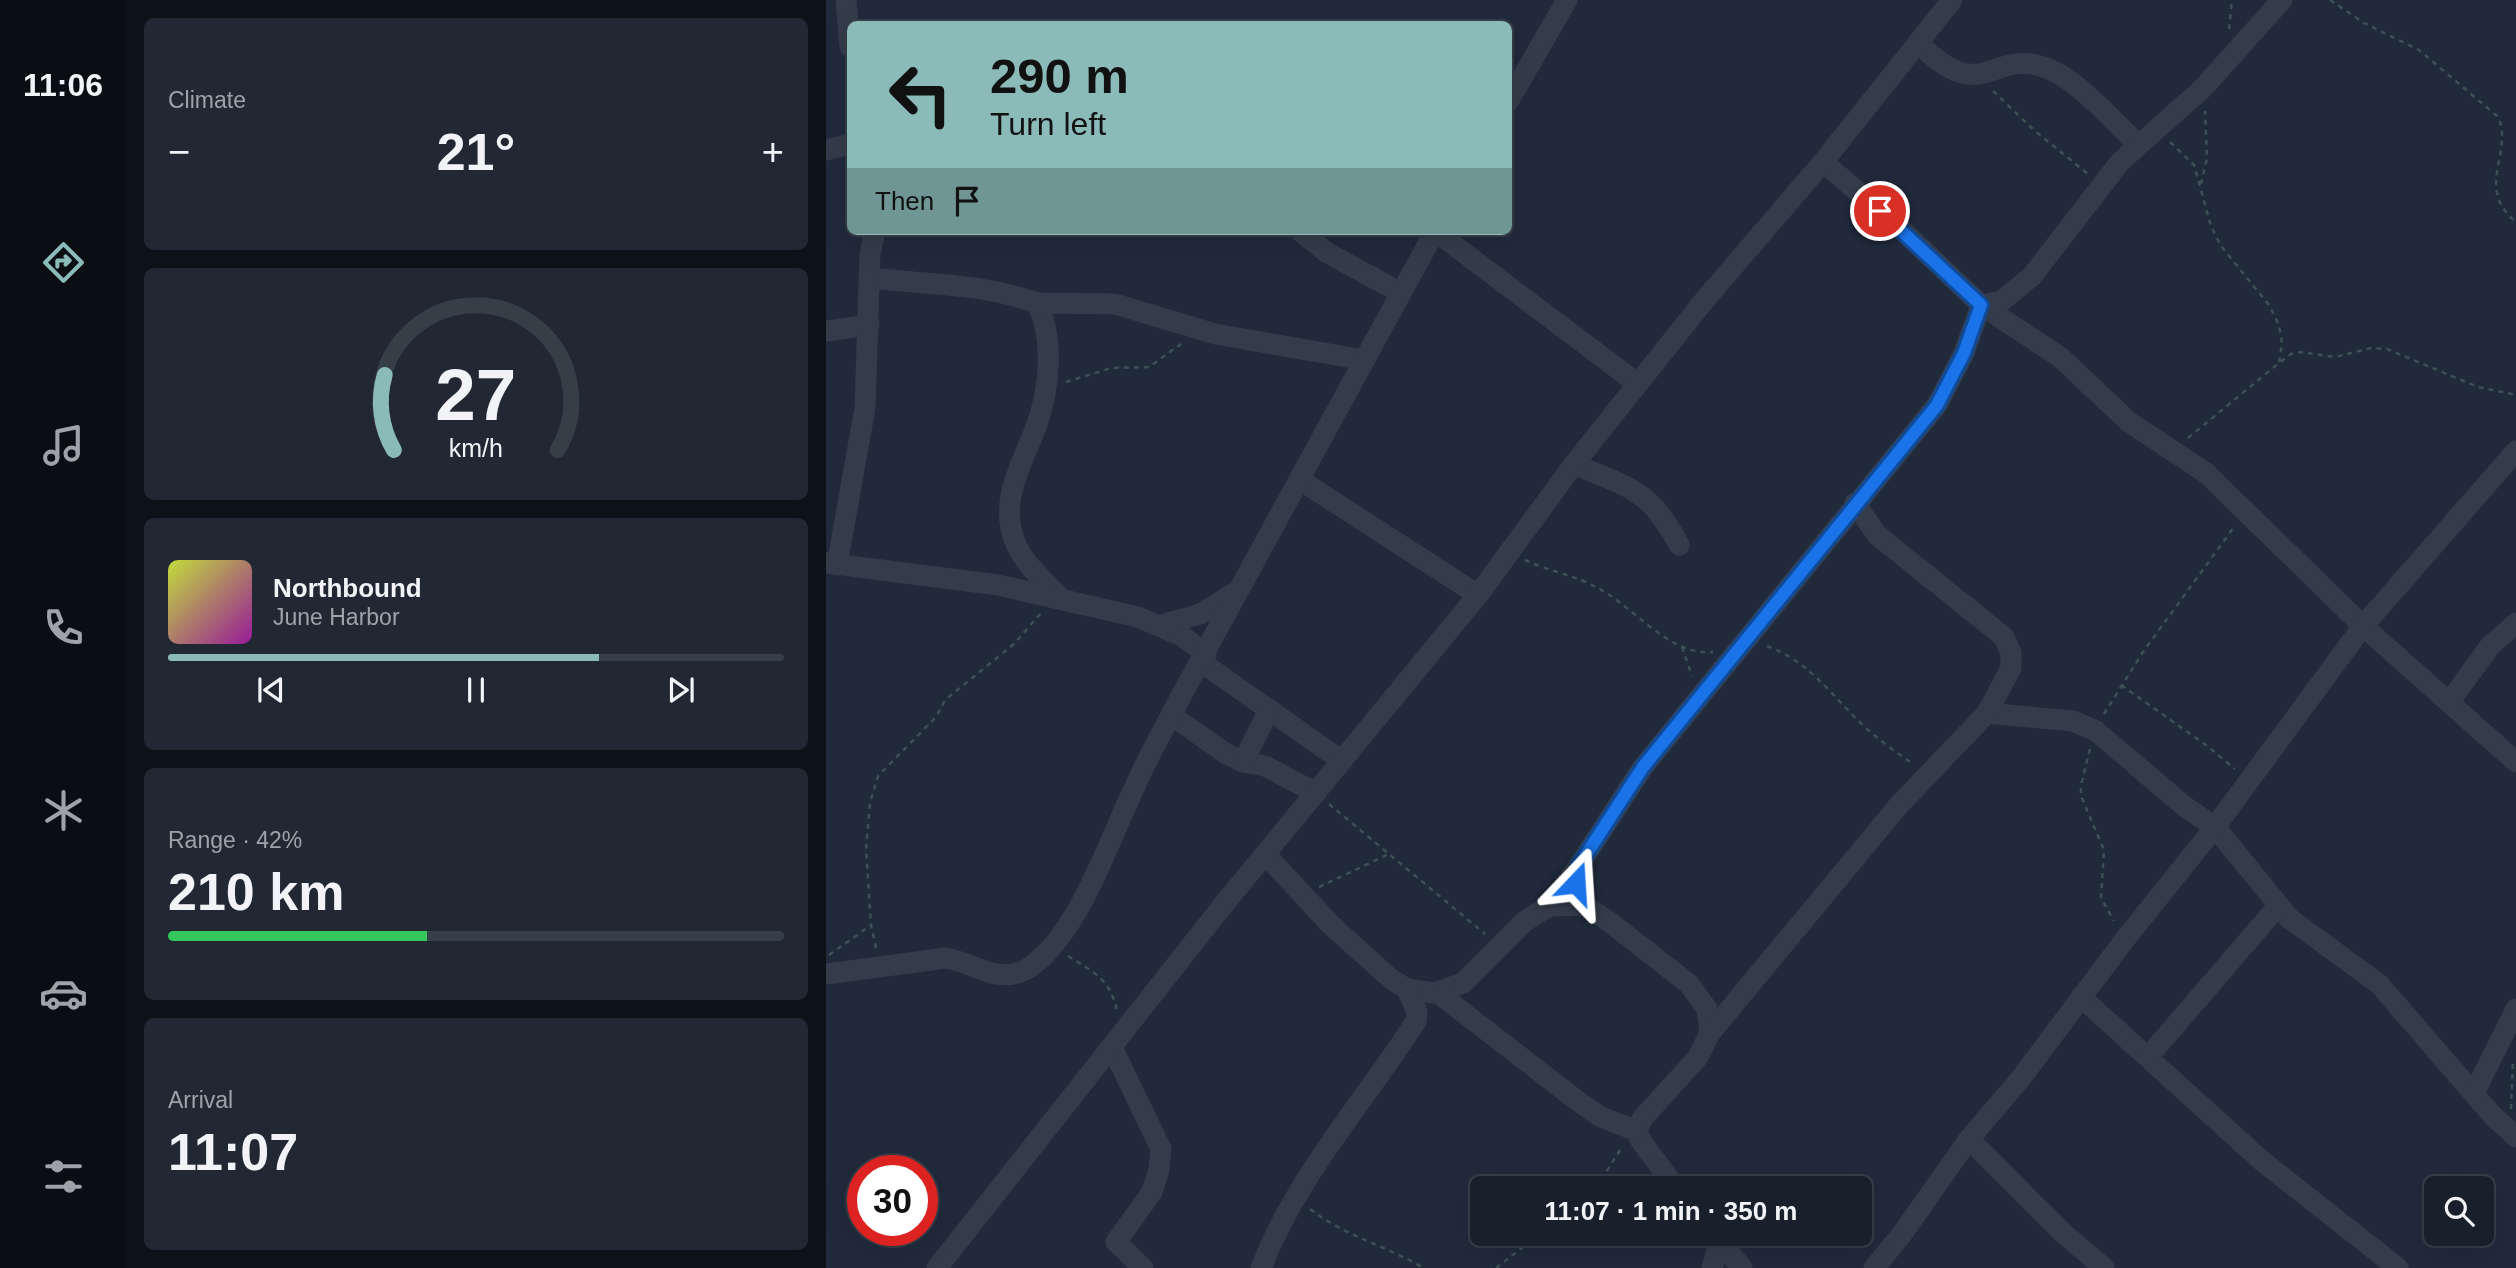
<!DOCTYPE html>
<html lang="en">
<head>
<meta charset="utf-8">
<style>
  :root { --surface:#18202c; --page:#212834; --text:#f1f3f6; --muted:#9fa3a9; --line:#363e48; --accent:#8bbbb9 }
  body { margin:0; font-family:Helvetica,sans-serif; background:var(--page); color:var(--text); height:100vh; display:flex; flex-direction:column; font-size:26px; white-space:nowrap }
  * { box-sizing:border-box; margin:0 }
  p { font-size:23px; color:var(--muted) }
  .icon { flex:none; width:38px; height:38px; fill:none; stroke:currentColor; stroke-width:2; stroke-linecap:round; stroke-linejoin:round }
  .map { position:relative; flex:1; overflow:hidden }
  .sheet { display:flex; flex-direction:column; gap:18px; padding:18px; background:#0d1218; width:700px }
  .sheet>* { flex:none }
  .banner { position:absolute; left:21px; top:21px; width:665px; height:214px; border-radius:10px; box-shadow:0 7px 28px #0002,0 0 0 2px var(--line); background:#8bbbb9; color:#111; overflow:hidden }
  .tools { position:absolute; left:1598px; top:1176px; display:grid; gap:14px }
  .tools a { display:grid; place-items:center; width:70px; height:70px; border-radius:10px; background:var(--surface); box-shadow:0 7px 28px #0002,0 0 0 2px var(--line); font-size:35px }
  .speed { position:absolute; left:21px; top:1155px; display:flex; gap:14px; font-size:35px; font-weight:700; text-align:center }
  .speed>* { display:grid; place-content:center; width:91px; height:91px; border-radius:50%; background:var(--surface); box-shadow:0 7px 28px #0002,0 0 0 2px var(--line); line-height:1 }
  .speed .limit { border:10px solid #d22; background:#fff; color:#111 }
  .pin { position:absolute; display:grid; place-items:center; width:60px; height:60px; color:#fff; margin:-30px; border:4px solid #fff; border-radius:50%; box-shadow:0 2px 7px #0007 }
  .me { position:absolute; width:77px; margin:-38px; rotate:20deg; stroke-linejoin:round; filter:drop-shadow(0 0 5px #0008) }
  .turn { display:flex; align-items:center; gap:24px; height:147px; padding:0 28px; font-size:32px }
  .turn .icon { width:91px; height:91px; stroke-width:2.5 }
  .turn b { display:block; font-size:49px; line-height:60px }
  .then { display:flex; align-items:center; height:66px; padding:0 28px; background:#0003; gap:14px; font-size:26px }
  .big { font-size:52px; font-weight:700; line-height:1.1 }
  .sheet .tile { flex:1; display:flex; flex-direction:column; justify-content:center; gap:10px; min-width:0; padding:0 24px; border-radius:10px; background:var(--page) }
  .sheet .dial { align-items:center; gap:0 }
  .dial svg { height:182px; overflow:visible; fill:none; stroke:var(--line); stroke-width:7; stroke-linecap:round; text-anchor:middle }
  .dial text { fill:var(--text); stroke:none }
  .song { display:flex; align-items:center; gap:21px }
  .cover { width:84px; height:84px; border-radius:10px; background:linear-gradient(135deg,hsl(70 70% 55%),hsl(300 70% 35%)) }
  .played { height:7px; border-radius:4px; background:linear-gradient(90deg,var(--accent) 70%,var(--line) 70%) }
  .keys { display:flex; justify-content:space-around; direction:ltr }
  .heat { display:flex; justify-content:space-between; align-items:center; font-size:38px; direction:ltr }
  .charge { height:10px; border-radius:5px; background:linear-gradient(90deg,#34c759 42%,var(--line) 0) }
  .trip { position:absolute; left:644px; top:1176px; width:402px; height:70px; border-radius:10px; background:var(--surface); box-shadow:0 7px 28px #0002,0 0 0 2px var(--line); font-weight:700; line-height:70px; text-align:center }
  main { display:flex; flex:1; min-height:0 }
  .menu { display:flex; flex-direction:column; width:126px; justify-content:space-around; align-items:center; background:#0a0d12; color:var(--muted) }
  .menu .icon { width:49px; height:49px }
  .menu .current { color:var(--accent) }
  .menu b { font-size:32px; color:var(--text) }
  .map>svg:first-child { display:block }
</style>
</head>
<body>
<main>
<nav class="menu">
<b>11:06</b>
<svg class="icon current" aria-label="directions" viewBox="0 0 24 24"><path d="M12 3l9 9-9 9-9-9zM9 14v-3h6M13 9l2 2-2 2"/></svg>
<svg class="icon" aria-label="music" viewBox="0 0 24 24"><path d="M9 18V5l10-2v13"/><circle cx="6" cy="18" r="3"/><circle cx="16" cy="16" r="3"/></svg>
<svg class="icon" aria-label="phone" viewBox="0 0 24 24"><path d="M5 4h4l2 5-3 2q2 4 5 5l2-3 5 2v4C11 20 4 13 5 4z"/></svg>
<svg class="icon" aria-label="climate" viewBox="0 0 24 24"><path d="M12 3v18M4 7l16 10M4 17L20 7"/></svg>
<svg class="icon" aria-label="car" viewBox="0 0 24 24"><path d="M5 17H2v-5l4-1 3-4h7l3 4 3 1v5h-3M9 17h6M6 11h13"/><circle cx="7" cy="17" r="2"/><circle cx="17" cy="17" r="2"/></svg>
<svg class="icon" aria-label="filters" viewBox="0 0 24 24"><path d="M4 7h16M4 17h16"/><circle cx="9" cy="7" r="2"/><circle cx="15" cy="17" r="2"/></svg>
</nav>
<section class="sheet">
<div class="tile"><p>Climate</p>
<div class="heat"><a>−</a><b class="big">21°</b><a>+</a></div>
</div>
<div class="tile dial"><svg viewBox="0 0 100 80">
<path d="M14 69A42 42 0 1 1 86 69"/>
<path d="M14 69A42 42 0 0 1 10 36" stroke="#8bbbb9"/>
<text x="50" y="56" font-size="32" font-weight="700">27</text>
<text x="50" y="72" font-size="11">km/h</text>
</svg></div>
<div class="tile">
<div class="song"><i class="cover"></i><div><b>Northbound</b><p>June Harbor</p></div></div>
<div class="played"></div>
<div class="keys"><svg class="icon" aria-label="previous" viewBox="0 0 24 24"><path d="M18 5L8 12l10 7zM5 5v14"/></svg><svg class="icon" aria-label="pause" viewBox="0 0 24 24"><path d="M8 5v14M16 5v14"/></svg><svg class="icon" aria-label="next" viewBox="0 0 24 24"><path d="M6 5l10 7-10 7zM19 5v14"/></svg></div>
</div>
<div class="tile"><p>Range · 42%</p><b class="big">210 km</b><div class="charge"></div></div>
<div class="tile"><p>Arrival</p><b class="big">11:07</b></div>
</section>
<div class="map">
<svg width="1690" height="1268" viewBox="0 0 1690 1268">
  <rect width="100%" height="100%" fill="#202a3b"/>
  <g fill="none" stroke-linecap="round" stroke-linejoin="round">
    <g stroke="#3b5154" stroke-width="2.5" stroke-dasharray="5 5" stroke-linecap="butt">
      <path d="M1504 0 1538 23 1593 50 1671 116C1690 149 1647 187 1690 222"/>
      <path d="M1403 29 1406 0"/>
      <path d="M1167 91 1209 131 1262 174"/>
      <path d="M1344 142 1368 165 1385 226 1395 246 1443 305 1453 325 1456 343 1453 363"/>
      <path d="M1375 184 1381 158 1379 111"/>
      <path d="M240 382 285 368 323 367 355 344"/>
      <path d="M1362 438 1453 363 1465 354 1475 352 1509 357 1545 348 1561 349 1652 387 1690 395"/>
      <path d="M699 560C722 571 748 575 770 587 808 606 842 656 887 652"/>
      <path d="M941 646C983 661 1005 695 1036 724 1051 739 1070 752 1087 764"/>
      <path d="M856 647 866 676"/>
      <path d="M1295 685 1380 745 1409 769"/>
      <path d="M1278 714 1317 652 1408 527"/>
      <path d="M1264 749 1255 785V796L1278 850 1275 898 1288 921"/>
      <path d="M503 804 659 934"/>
      <path d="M493 887 565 853"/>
      <path d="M50 948 45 925 40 849 44 803 52 776 110 717 119 700 188 644 215 613"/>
      <path d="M3 955 45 925"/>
      <path d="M242 956C267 972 284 978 291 1011"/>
      <path d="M1685 1109 1687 1060"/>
      <path d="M770 1188 796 1147"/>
      <path d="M484 1209C519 1236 560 1246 598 1268"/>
      <path d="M670 1268 714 1234"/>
    </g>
    <g stroke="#343c4b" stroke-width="21">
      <path d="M20 0 24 47"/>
      <path d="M1092 43C1159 109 1164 47 1220 68 1250 78 1288 122 1312 144"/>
      <path d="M682 102 741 0"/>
      <path d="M0 150 24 144"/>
      <path d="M997 162 1073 227 1155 305 1234 357 1303 422 1380 473 1537 626 1690 762"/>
      <path d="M474 231 500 252 575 293"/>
      <path d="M609 231 812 384"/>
      <path d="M45 278C104 285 154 283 211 303 228 338 224 387 211 424 198 461 172 499 189 542 198 564 219 582 236 600"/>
      <path d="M211 303 289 304 389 334 538 360"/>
      <path d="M0 331 43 325"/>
      <path d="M748 464C803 488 824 489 853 545"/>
      <path d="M474 480 652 595"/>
      <path d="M0 563 172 585 312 617 356 636 380 654"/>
      <path d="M11 565 39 408 44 254 49 231"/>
      <path d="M335 625 374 614 412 591"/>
      <path d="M375 662 516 761"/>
      <path d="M1624 701 1664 646 1690 623"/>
      <path d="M1161 713 1247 721 1270 731 1358 806 1389 827 1464 919 1553 984 1667 1116 1690 1137"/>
      <path d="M345 715 399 753 417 762 439 766 490 793"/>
      <path d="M417 762 442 712"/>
      <path d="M439 854 504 924 565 979 581 989 608 993 637 983 699 921 723 906 752 867 817 767 1111 405 1138 353 1155 305 1176 301 1206 276 1294 162 1376 89 1456 0"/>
      <path d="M723 906 758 905 785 923 863 984 881 1009 884 1033 872 1057 816 1119 811 1131 815 1141 850 1188"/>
      <path d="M0 974 120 958C150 963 174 987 204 967 251 935 281 846 305 795 317 768 331 741 345 715 432 553 521 392 609 231"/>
      <path d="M616 996 753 1102 775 1117 811 1131"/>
      <path d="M1255 997 1436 1161 1572 1268"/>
      <path d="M884 1033 1073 805 1161 713 1185 668V653L1178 637 1051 535 1029 503"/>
      <path d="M286 1047 335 1149 333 1170 326 1192 290 1242 317 1268"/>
      <path d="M1322 1057 1452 906"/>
      <path d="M1648 1093 1690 1009"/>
      <path d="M1143 1139 1236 1232 1278 1268"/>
      <path d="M888 1234 916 1268"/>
      <path d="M111 1268 398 904 652 595 748 464 877 302 997 162 1126 0"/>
      <path d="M435 1268C470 1177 538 1102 590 1021L591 1012 581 989"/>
      <path d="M886 1268 894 1241"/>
      <path d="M1048 1268 1076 1234 1143 1139 1195 1078 1300 938 1389 827 1537 626 1690 451"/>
    </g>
  </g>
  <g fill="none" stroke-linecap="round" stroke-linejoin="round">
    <g stroke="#114b97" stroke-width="18">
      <path id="route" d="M750 883 752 867 817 767 1111 405 1138 353 1155 305 1054 211"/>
    </g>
    <use href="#route" stroke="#1a73e8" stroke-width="12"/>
  </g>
</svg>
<div class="tools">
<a><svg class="icon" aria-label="search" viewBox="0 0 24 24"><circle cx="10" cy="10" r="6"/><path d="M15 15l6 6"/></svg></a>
</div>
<div class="speed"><div class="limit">30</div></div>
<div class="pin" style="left:1054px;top:211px;background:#d93025"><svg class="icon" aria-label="arrive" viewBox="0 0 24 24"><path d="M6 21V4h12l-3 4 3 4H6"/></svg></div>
<svg class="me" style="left:750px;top:883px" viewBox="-20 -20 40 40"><path d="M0-17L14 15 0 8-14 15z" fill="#1a73e8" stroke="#fff" stroke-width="4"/></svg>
<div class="trip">11:07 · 1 min · 350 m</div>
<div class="banner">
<div class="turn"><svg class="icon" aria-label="left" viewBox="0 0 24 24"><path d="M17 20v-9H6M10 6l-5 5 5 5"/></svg><div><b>290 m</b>Turn left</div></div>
<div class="then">Then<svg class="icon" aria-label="arrive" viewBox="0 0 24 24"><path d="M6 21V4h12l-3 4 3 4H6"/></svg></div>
</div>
</div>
</main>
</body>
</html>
